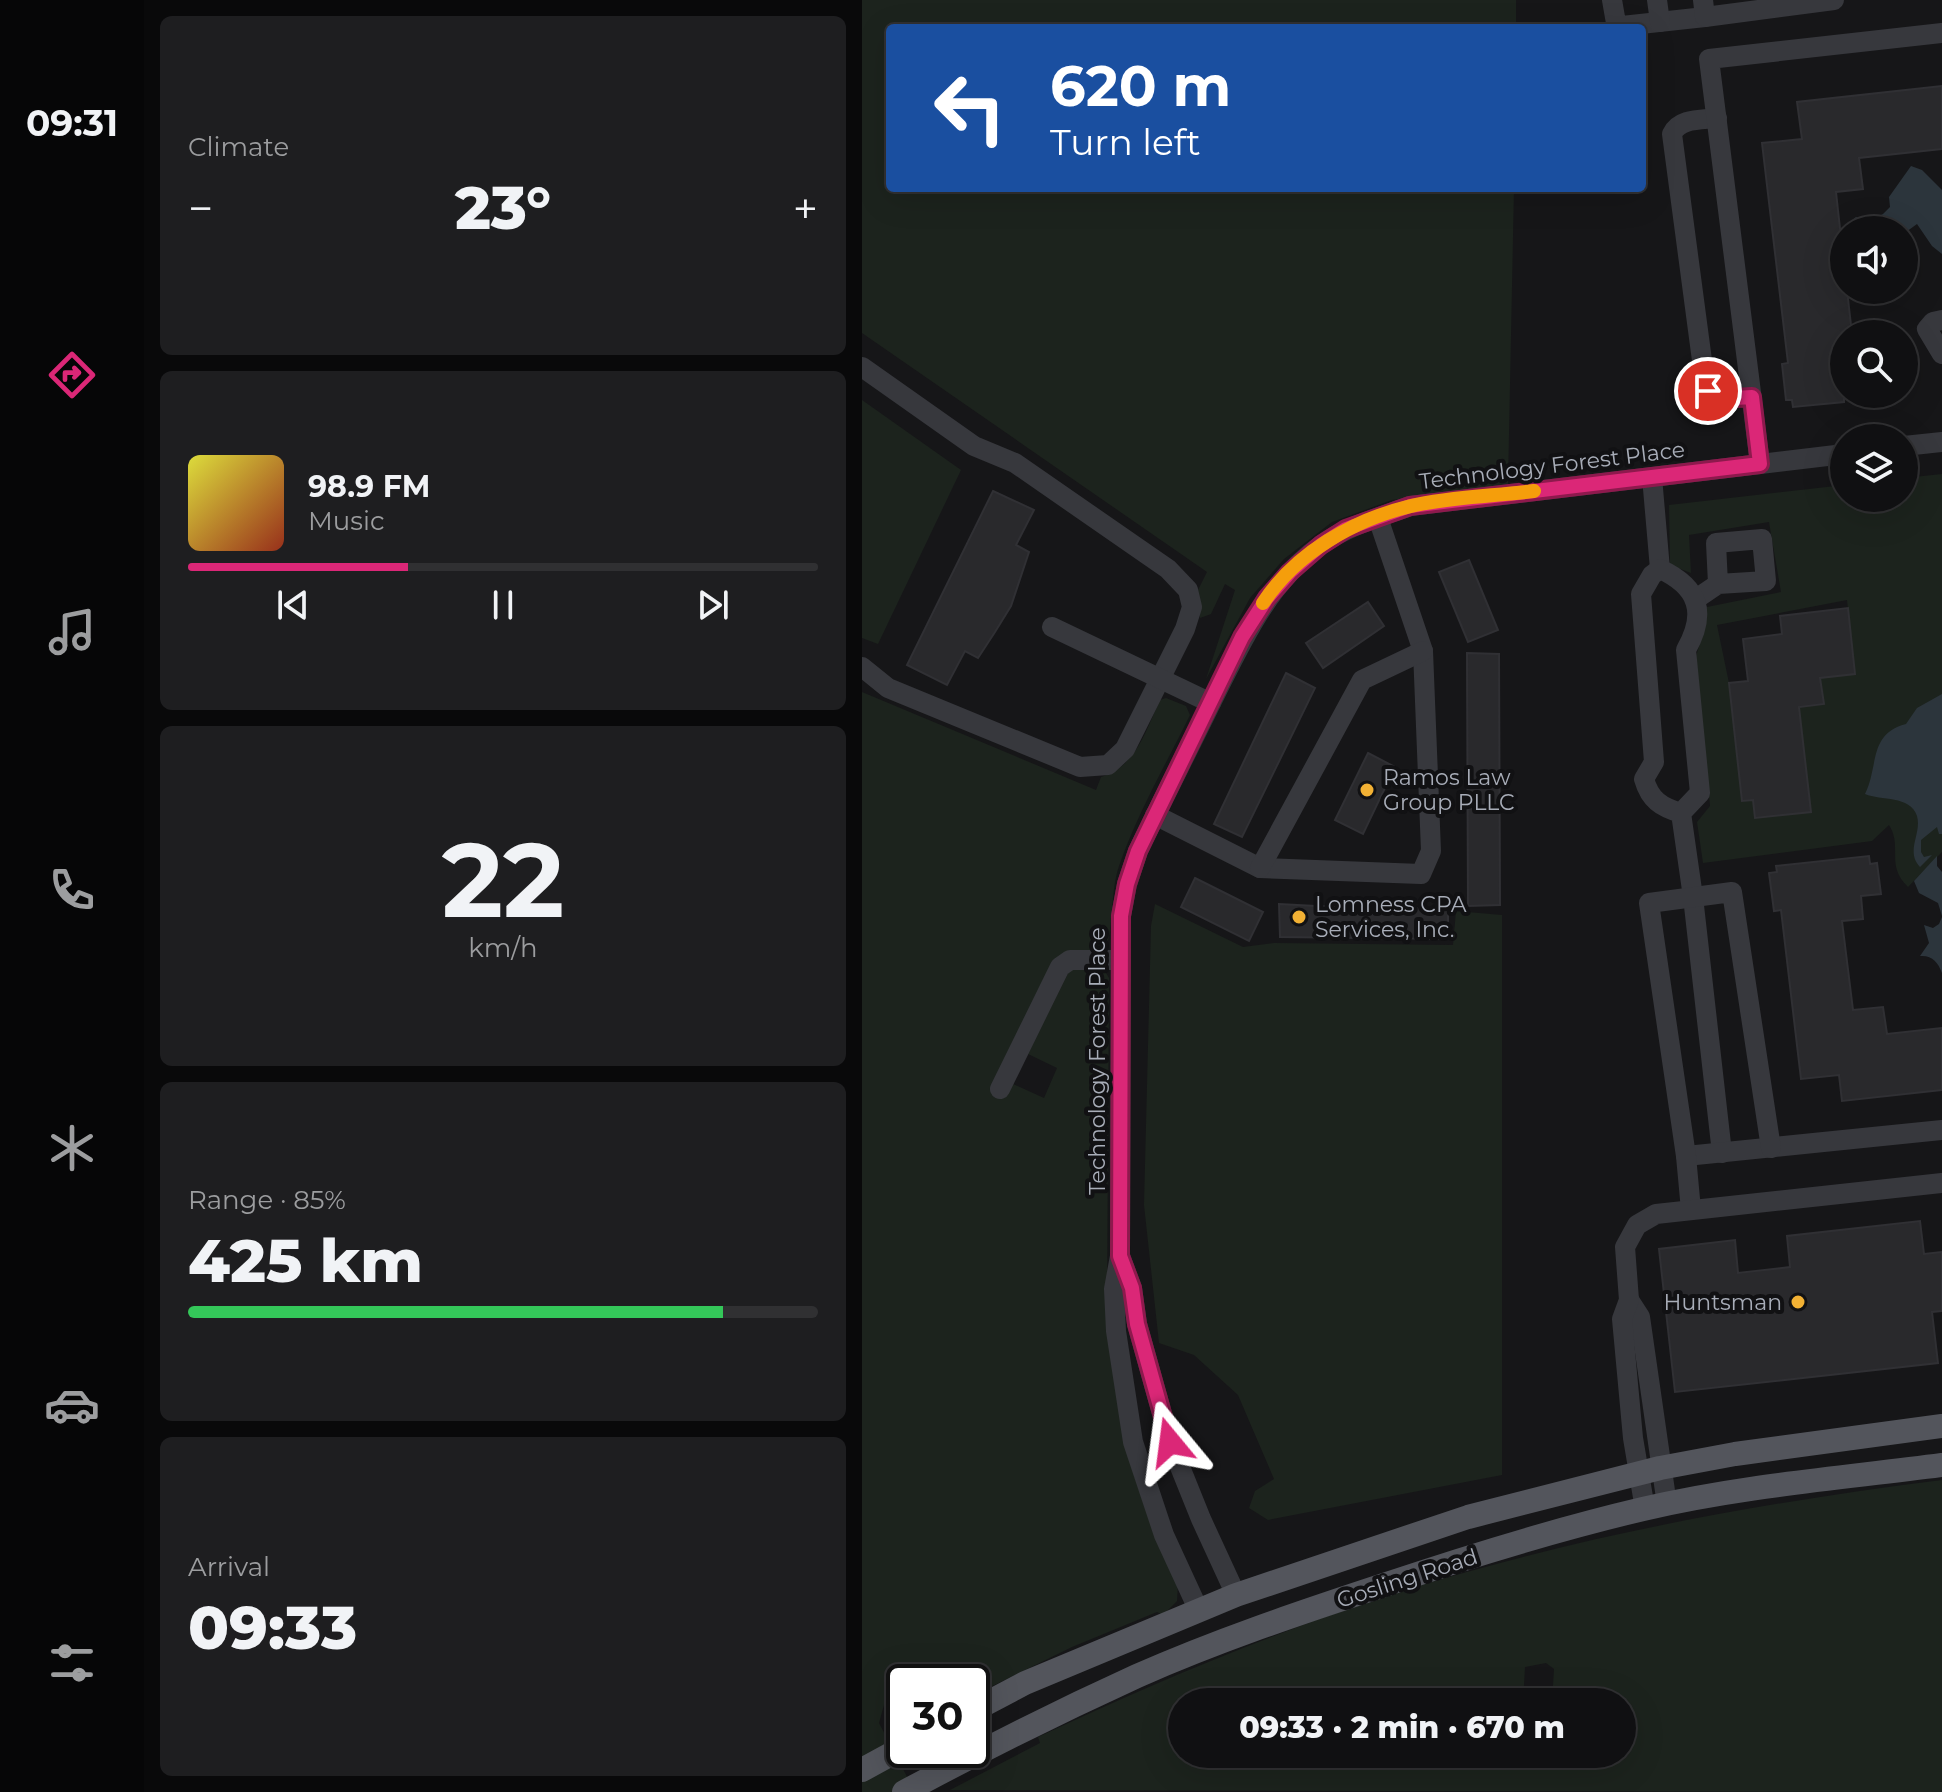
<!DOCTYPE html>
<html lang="en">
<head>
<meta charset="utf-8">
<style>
  :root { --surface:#101012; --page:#1e1e20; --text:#f1f3f6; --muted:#9c9d9f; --line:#303032; --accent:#db2777 }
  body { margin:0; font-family:Montserrat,sans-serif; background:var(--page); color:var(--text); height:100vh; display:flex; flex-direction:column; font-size:30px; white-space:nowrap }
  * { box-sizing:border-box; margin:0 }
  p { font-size:26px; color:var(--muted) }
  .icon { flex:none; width:44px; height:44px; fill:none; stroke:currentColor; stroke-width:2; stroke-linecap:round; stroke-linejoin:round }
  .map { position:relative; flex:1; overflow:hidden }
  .details { display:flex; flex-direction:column; gap:16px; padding:16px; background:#09090a; width:718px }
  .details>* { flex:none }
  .banner { position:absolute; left:24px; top:24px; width:760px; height:168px; border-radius:8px; box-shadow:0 8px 32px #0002,0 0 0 2px var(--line); background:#1a4fa0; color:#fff; overflow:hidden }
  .controls { position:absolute; left:968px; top:216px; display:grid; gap:16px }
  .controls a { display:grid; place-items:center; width:88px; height:88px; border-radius:50%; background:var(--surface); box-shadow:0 8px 32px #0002,0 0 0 2px var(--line); font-size:40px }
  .speed { position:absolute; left:24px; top:1664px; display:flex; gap:16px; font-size:40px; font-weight:700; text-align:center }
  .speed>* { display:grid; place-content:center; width:104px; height:104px; border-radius:50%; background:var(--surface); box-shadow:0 8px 32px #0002,0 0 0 2px var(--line); line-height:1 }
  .speed .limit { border:4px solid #111; border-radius:12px; background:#fff; color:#111 }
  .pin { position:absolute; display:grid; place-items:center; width:68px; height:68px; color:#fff; margin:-34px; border:4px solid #fff; border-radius:50%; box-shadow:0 2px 8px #0007 }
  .me { position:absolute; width:88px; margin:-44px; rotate:344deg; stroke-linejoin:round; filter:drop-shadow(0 0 6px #0008) }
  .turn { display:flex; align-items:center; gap:28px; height:168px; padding:0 32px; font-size:36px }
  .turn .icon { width:104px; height:104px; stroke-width:2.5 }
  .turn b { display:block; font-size:56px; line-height:68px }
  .big { font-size:60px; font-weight:800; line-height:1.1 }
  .details .widget { flex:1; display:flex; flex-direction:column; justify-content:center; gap:12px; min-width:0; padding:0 28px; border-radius:12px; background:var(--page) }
  .details .dial { align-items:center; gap:0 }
  .dial b { font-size:104px; line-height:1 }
  .song { display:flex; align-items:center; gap:24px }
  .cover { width:96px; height:96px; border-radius:12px; background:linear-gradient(135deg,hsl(60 70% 55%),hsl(10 70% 35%)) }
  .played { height:8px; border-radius:4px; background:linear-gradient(90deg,var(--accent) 35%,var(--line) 35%) }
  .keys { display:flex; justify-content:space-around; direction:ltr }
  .heat { display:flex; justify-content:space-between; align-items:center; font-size:44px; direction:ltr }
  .charge { height:12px; border-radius:6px; background:linear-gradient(90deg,#34c759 85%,var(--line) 0) }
  .trip { position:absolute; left:306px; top:1688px; width:468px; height:80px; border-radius:40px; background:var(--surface); box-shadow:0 8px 32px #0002,0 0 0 2px var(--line); font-weight:800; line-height:80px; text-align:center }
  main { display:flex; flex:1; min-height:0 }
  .tabs { display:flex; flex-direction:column; width:144px; justify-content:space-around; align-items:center; background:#060607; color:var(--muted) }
  .tabs .icon { width:56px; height:56px }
  .tabs .current { color:var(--accent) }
  .tabs b { font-size:36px; color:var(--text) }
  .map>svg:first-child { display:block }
</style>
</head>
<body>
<main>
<nav class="tabs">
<b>09:31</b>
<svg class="icon current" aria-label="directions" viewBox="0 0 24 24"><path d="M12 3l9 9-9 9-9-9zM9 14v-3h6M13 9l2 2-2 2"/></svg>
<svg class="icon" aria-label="music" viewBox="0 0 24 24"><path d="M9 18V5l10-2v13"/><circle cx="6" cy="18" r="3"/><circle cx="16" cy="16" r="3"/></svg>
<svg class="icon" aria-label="phone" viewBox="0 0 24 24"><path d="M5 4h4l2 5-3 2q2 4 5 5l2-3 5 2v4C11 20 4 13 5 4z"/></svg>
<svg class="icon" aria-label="climate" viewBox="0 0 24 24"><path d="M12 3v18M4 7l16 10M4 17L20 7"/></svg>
<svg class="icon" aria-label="car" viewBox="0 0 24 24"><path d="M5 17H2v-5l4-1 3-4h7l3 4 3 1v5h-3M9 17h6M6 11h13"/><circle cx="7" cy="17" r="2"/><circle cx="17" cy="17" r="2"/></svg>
<svg class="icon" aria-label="filters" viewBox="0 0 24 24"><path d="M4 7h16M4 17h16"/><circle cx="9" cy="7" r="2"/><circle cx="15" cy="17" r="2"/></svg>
</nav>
<section class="details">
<div class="widget"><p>Climate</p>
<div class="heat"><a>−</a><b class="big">23°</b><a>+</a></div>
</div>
<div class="widget">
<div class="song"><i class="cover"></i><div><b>98.9 FM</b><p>Music</p></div></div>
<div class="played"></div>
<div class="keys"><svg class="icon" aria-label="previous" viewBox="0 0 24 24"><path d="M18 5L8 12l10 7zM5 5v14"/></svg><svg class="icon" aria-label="pause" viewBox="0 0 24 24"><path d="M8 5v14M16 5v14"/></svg><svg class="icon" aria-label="next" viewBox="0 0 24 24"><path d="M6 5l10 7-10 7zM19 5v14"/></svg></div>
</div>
<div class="widget dial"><b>22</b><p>km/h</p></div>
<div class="widget"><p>Range · 85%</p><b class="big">425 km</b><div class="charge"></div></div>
<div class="widget"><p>Arrival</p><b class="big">09:33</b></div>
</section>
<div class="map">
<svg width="1080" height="1792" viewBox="0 0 1080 1792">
  <rect width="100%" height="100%" fill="#161618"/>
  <g fill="#1c231d" fill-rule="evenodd">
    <path d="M0 0H654V28H28V188H652L646 484 530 500 470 522 422 559 388 598 344 679 373 590 363 584 349 614 338 618 336 590 345 572 0 333Z"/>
    <path d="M0 400 99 470 16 644 0 638Z"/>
    <path d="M1080 474V852L1046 887C1023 865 1041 847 1027 825L1010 841 841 863 835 822 848 806 834 656 843 627 845 607 919 592 907 522 827 535 829 573 808 565 807 505 982 485V498H1042V478ZM985 600 993 674 958 678 961 704 937 707 949 812 894 818 891 800 880 801 867 683 855 625Z"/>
    <path d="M0 692 234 790 239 777C274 767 284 730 298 700L304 698 324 706 328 715C304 764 275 814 257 866 248 892 252 929 243 950L209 955 151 1084 182 1098 195 1068 166 1054 210 965 241 968 247 978 245 1305 316 1584 315 1601 301 1615 295 1612 210 1647 110 1696V1682H42V1703L36 1693 23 1701 17 1723 53 1792H0Z"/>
    <path d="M293 904 381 947 412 943 591 945 594 911 640 915V1475L406 1520 387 1508 393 1491 412 1479 376 1395 332 1355 297 1343 282 1205 289 926Z"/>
    <path d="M1080 1480V1792L88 1790 178 1743 176 1737C315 1672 457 1613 605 1572 761 1528 920 1500 1080 1480ZM684 1663 692 1669 690 1702H760V1754H320V1702H661L663 1667Z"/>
  </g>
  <g fill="#2c353c">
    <path d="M1049 166 1060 170 1080 190V254L1070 246 1055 224 1044 232 1042 242V230H988L989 221 994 217 1005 222 1021 214 1028 207 1027 197Z"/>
    <path d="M1080 694V834H1077L1075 827 1059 840V852L1062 857 1070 855 1058 867C1043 851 1060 834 1055 816 1048 795 1019 801 1003 794 1017 766 1006 734 1044 724L1055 708Z"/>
    <path d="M1075 856V866L1080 872V916L1076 903 1057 893 1052 881Z"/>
    <path d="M1080 917V973C1076 962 1070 955 1058 956L1067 943 1062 925 1071 928 1077 924Z"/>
  </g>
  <g fill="#29292c" stroke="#303034" stroke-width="2">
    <path d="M1080 86V149L997 158 1001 189 974 192 982 265V290H985L990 334H982V402L931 407 930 400H924L920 364 926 363 900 143 940 139 935 102Z"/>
    <path d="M131 491 172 510 154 545 167 552 149 606 133 632 116 658 103 651 85 685 45 665Z"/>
    <path d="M607 560 636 630 606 642 577 572Z"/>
    <path d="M506 602 522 626 461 668 444 643Z"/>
    <path d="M986 608 993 674 958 678 962 704 937 707 949 812 893 818 891 800 880 801 867 683 886 681 881 639 920 634 918 616Z"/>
    <path d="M605 653 637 654 638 905 606 906Z"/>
    <path d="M424 673 453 688 380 837 352 824Z"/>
    <path d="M506 753 533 767 501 834 473 820Z"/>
    <path d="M1007 856 1008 864 1015 863 1019 894 999 896 1001 919 980 921 991 1010 1021 1007 1025 1034 1080 1028V1090L980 1101 977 1075 939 1079 919 910 912 911 907 873 915 872 914 866Z"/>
    <path d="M333 878 401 912 387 941 319 907Z"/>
    <path d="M417 904 491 908H586V939L418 937Z"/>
    <path d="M1058 1221 1062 1254 1080 1252V1311L1070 1312 1076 1363 813 1392 797 1249 873 1240 876 1273 928 1267 925 1236Z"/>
  </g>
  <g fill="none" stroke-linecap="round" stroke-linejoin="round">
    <g stroke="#37383d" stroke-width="20">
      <path d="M750 0 754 23 760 26 843 17"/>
      <path d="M795 0 798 22"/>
      <path d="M841 0 843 17 972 0"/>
      <path d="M855 118C839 120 817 118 810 134L843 383 846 391 857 399 890 397"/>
      <path d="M1080 320 1071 322 1065 329 1080 354"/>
      <path d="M0 367 112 446 153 463 306 569 326 590 330 607 323 629 263 749 246 765 218 767 26 688 0 667"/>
      <path d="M1042 446 1080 442"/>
      <path d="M898 464 847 59 1080 33"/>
      <path d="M790 477 798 569"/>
      <path d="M834 599 856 584 854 543 900 539 904 581 856 584"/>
      <path d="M190 627 349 703"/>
      <path d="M819 813 838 793 824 650C845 613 837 587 798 569L790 575 779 594 792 762 782 779C788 800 799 807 819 813L831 897 860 1153"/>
      <path d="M293 815 398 868 559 874 569 851 561 651 516 518"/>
      <path d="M398 868 500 680 561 651"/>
      <path d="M138 1089 198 967 208 960H259"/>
      <path d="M824 1156 1080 1130"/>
      <path d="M829 1210 824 1156 787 903 870 892 909 1148"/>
      <path d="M258 1256 270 1288 275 1324 308 1442 339 1519 374 1595"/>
      <path d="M767 1300 778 1317 805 1505"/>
      <path d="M783 1509 771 1438 760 1319 767 1300 763 1247 775 1225 794 1214 1080 1183"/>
      <path d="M337 1611 302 1535 271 1442 254 1331 252 1289 258 1256 259 916 265 884 276 851C299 803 323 756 346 709 377 648 402 586 459 545 485 526 518 517 548 506L982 454"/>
    </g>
    <g stroke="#53555c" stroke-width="24">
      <path d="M110 1711 163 1683 374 1595 606 1517 798 1468 873 1454 1080 1426"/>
      <path d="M0 1770 42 1747"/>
      <path d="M42 1792C118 1751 196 1712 275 1676 354 1641 437 1613 519 1586 605 1557 692 1530 781 1509 878 1486 981 1478 1080 1465"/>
    </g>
  </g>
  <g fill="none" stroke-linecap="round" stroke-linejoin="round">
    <g stroke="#8e194d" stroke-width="20">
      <path id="route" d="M308 1442 275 1324 270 1288 258 1256 259 916 265 884 276 851 380 637 405 598 428 572 459 545 484 529 548 506 898 464 890 397 857 399 846 391"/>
    </g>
    <use href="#route" stroke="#db2777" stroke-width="14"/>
    <path stroke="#f59e0b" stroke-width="14" d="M401 603C434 553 491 520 549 506 587 497 633 496 672 491"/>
  </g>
  <g fill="#f2b134" stroke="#111113" stroke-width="3">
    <circle cx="505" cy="790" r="8"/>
    <circle cx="437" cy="917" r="8"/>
    <circle cx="936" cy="1302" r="8"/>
  </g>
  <g text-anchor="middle" stroke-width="8" stroke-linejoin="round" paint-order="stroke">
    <g font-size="22" fill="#a8adb8" stroke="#111113">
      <text transform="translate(690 465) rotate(-7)" y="8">Technology Forest Place</text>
      <text transform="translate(235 1061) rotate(-90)" y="8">Technology Forest Place</text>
      <text transform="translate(545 1578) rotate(-18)" y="8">Gosling Road</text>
    </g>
    <g font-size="22" fill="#a8adb8" stroke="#111113" text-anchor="start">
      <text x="521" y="785">Ramos Law<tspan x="521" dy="25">Group PLLC</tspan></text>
      <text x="453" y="912">Lomness CPA<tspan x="453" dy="25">Services, Inc.</tspan></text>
      <text x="920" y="1310" text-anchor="end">Huntsman</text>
    </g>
  </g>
</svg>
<div class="controls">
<a><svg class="icon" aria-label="sound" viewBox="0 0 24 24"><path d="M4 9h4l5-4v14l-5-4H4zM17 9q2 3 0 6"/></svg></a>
<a><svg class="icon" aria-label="search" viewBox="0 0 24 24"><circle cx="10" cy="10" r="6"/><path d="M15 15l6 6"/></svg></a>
<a><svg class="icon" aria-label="layers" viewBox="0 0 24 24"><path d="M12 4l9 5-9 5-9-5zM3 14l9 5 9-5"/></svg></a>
</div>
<div class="speed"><div class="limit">30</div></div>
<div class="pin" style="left:846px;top:391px;background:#d93025"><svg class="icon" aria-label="arrive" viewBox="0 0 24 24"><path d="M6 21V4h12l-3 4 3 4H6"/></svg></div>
<svg class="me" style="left:308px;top:1442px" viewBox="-20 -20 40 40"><path d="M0-17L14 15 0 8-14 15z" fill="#db2777" stroke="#fff" stroke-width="4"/></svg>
<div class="trip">09:33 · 2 min · 670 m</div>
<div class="banner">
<div class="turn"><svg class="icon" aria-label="left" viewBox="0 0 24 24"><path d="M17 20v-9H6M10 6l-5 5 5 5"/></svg><div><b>620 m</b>Turn left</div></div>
</div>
</div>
</main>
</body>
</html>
